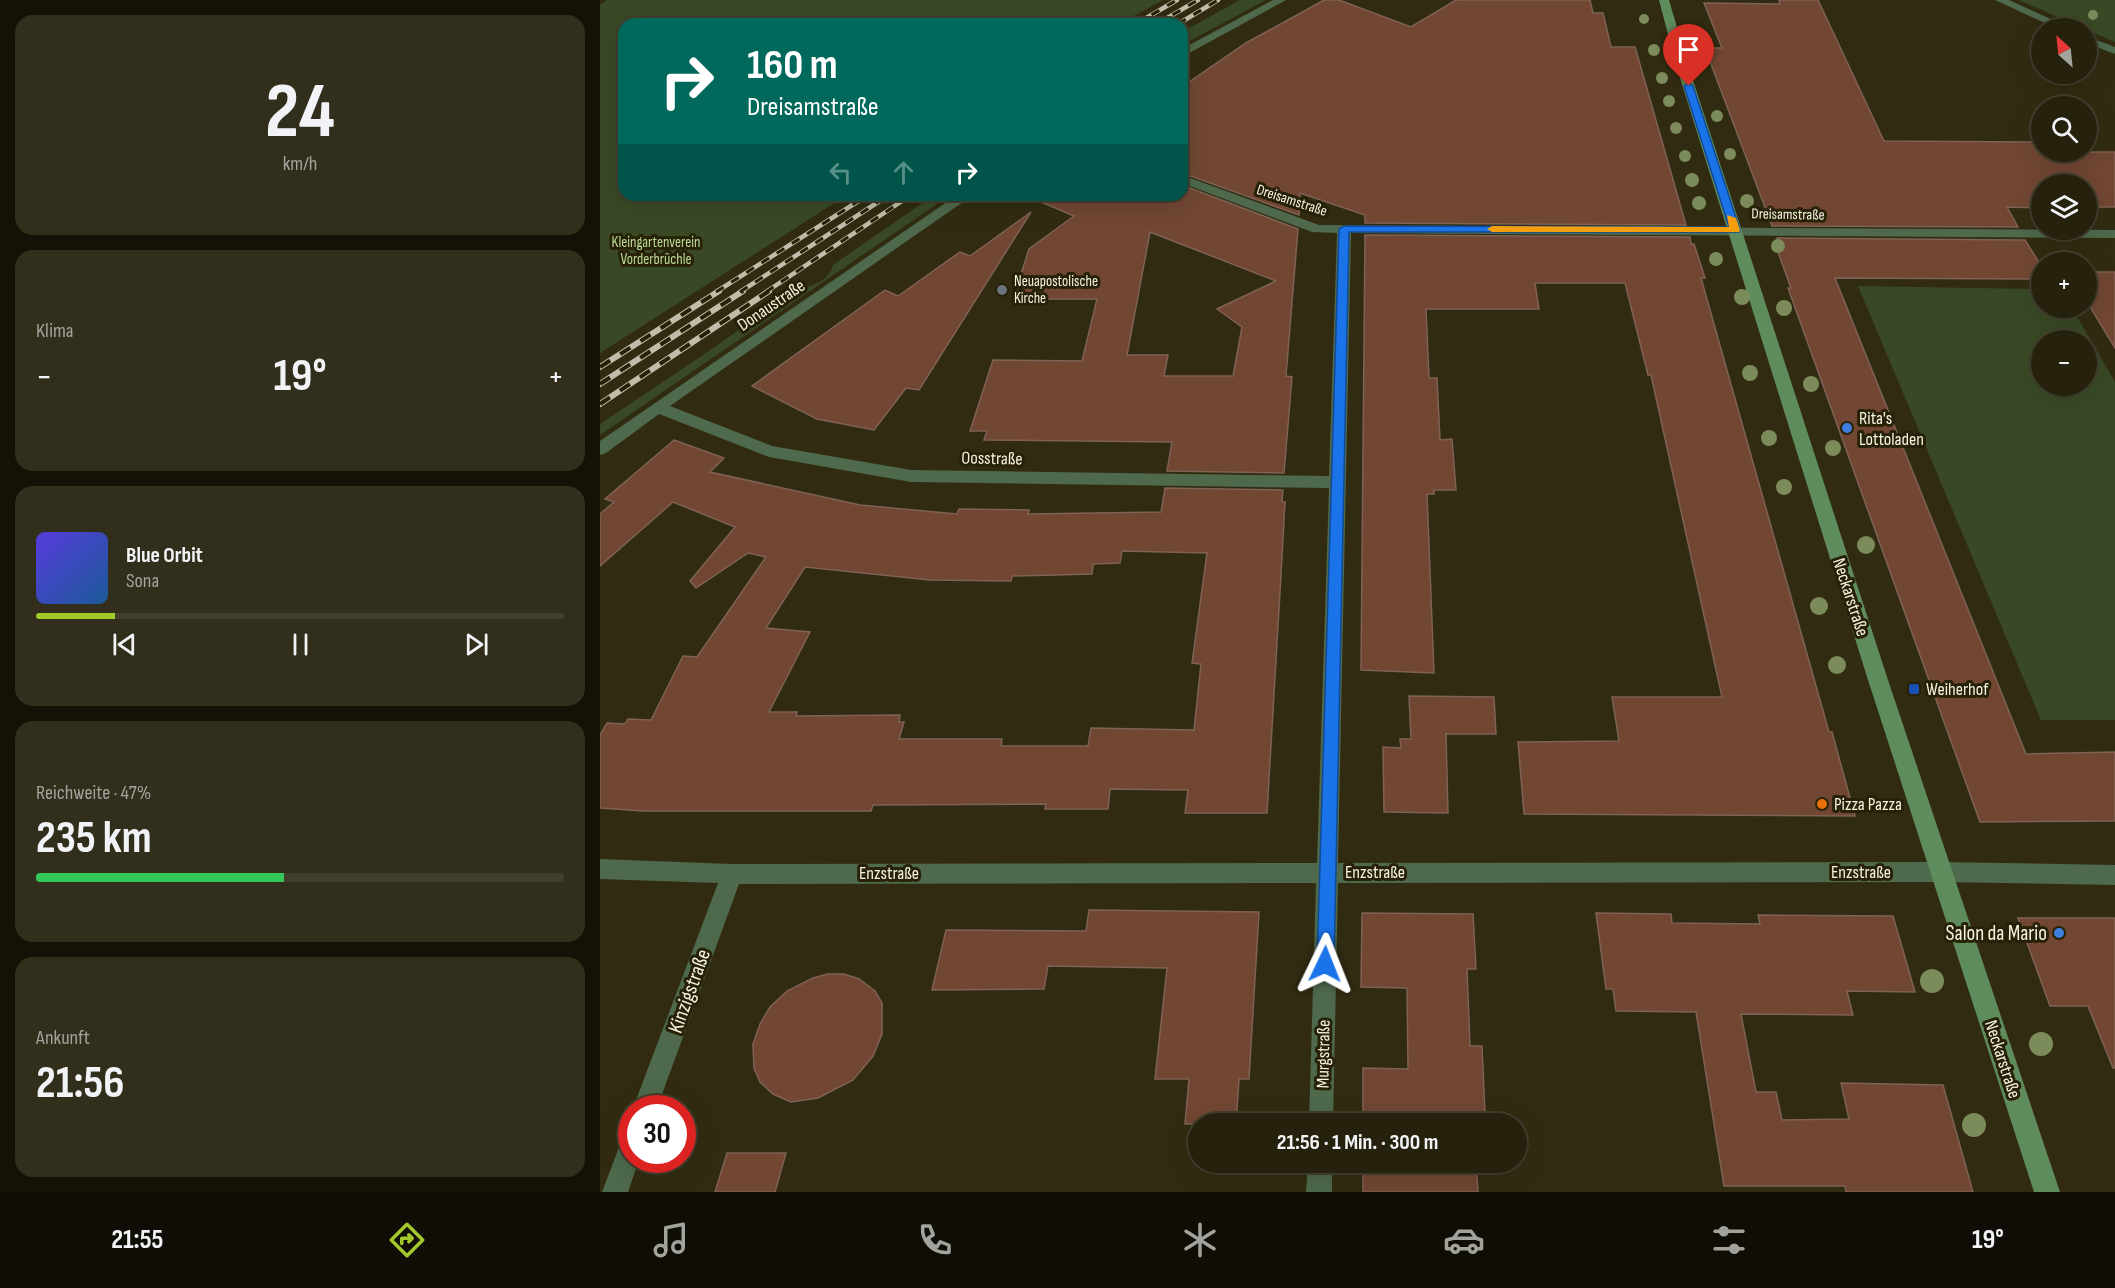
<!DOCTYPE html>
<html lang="de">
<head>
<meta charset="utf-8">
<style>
  :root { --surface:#25210d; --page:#312e1b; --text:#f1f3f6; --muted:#a3a39d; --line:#423e2e; --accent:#a2c929 }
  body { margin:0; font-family:"Sofia Sans Condensed",sans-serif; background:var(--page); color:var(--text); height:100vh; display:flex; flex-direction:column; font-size:22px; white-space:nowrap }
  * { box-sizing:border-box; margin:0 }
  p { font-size:20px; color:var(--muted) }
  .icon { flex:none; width:33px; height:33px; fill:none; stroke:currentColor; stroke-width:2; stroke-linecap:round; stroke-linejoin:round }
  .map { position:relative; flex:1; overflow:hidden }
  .panel { display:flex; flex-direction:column; gap:15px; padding:15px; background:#141207; width:600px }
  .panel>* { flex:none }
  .hud { position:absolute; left:18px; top:18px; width:570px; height:183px; border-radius:18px; box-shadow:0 6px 24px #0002,0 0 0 2px var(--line); background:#00695c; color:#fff; overflow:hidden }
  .needle { width:39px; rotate:333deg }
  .tools { position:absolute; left:1431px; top:18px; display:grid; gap:12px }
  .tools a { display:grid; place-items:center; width:66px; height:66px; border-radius:50%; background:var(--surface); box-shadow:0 6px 24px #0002,0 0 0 2px var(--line); font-size:30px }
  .speed { position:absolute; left:18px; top:1095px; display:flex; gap:12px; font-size:30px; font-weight:700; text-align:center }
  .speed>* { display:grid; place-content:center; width:78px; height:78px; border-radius:50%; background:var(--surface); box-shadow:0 6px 24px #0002,0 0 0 2px var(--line); line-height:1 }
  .speed .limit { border:9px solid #d22; background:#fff; color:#111 }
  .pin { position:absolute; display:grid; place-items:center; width:51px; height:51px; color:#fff; margin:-62px -26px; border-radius:50% 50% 50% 0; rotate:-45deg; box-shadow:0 0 6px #0007 }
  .pin .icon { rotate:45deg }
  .me { position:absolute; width:66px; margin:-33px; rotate:2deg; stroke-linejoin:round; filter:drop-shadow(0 0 4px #0008) }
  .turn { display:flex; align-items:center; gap:21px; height:126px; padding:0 30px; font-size:27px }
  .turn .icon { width:78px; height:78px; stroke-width:2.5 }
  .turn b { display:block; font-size:42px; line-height:51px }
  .lanes { display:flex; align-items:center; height:57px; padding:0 30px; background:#0003; justify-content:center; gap:30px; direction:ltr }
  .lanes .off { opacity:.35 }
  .big { font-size:45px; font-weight:700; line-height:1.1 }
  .panel .tile { flex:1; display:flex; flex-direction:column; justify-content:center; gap:9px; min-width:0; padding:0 21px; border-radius:18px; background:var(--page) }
  .panel .dial { align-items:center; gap:0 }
  .dial b { font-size:78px; line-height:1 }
  .song { display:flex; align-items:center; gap:18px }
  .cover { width:72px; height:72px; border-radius:9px; background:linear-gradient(135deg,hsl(250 70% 55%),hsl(210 70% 35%)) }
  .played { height:6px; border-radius:3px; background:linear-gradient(90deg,var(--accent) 15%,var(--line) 15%) }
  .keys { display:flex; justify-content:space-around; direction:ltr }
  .heat { display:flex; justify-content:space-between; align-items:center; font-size:33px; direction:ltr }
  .charge { height:9px; border-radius:4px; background:linear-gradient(90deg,#34c759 47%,var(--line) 0) }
  .trip { position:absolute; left:588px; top:1113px; width:339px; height:60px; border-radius:30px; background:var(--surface); box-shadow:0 6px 24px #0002,0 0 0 2px var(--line); font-weight:700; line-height:60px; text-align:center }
  .tab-bar { display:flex; height:96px; justify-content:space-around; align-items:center; background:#0f0d05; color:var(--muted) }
  .tab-bar .icon { width:42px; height:42px }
  .tab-bar .active { color:var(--accent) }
  .tab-bar b { font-size:27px; color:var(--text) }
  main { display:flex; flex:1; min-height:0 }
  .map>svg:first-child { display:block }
</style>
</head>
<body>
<main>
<section class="panel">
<div class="tile dial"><b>24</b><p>km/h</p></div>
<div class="tile"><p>Klima</p>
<div class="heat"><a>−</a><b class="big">19°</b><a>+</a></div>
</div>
<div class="tile">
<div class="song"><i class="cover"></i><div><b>Blue Orbit</b><p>Sona</p></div></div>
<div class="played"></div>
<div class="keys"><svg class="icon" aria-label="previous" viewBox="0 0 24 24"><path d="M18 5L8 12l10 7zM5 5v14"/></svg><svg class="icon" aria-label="pause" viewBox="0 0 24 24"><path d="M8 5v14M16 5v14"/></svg><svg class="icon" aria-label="next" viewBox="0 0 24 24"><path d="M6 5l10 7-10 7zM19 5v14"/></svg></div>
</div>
<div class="tile"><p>Reichweite · 47%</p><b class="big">235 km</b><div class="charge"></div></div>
<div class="tile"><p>Ankunft</p><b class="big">21:56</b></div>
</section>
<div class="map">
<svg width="1515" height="1192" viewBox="0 0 1515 1192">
  <rect width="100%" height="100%" fill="#312c11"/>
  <g fill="#394925" fill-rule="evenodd">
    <path d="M7 0H563L519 24H24V195H247L0 353V5Z"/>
    <path d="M640 0H666L582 45V32Z"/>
    <path d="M1419 0H1515V42Z"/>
    <path d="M334 195H350L0 435V424L112 349 195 290C211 287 229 281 233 265Z"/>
    <path d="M1258 286 1441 289 1442 308H1472L1515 382V720H1441ZM1486 340V386H1442V340Z"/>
  </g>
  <g fill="#714633" stroke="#7f6255" stroke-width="1.5" fill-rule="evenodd">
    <path d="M724 0H739L811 27 856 0H990L993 13H1003L1011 47H1035L1086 225 765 223V215L700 193 699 215 582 173V87L646 43Z"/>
    <path d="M1179 0H1218L1284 141 1432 142 1438 152H1515V207H1486V184H1442V208L1407 207 1418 227 1172 226 1105 48H1122L1104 3 1180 4Z"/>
    <path d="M582 185 698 229 686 376 692 377 684 473 567 471 572 442 384 440 387 431H370L393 360 482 361 497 299H413L429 249 474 216 425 195H582ZM550 232 676 281 617 309 642 327 633 376H564L568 355H527Z"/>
    <path d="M431 212 319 390 306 388 274 430 217 419 152 386 285 290 298 296 360 252 370 256Z"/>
    <path d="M765 235 1090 237 1091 244H1094L1105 278H1101L1229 732H1232L1255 816 924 814 918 742 1019 741 1012 697H1122L1051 375H1048L1025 283H935L939 309H826L829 378H837L840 440 852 439 856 490H834V494H827L834 673 761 670Z"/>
    <path d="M1177 238 1425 240 1442 267V279L1235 278 1426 754 1515 752V821L1380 822 1188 288H1191L1175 244H1179Z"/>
    <path d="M1486 272H1515V348L1486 300Z"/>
    <path d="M74 440 124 458 110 472 260 505 357 514 359 509 429 510 428 514 561 512 565 488 683 490 682 502H685L680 592 667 813H585L588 790 510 789 508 809H445L446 804 273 805 271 811H43L0 808V735L7 723 25 724 28 719 51 720 83 656 97 657 166 557 148 553 96 588 90 581 135 527 73 502 0 566V514L14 502 5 499ZM522 551 607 553 592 663 601 664 594 730 491 728 488 746H401L402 739H299L304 722H299L300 715 196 716 197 712H169L210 632 166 628 205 567 330 580 411 581 412 576 492 574 493 564 520 563Z"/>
    <path d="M809 696 894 697 896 734H846L848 813 784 812 783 747 801 748 800 739H811Z"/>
    <path d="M489 910 659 912 649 1079H639L636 1124H585L589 1079H555L567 968 448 966 444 989 332 990 346 930 486 931Z"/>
    <path d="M762 913 873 914 876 969H867L870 1046H882L885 1113H873L874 1124H763V1068L808 1069 807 988 761 987Z"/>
    <path d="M996 913 1071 914 1072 923 1160 924 1158 915 1293 916 1315 992 1247 991 1253 1015 1141 1014 1156 1092H1176L1182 1120 1249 1119 1241 1083 1343 1085 1373 1192H1246L1245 1186H1124L1096 1012 1016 1011 1013 989H1006Z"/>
    <path d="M1418 918H1515V1068H1513L1488 1006H1450Z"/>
    <path d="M228 974H244L259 979 275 991 282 1003V1034L273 1056 253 1080 218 1098 191 1102 173 1094 160 1082 154 1068 153 1044 160 1024 170 1007 187 991 213 978Z"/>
    <path d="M127 1153H186L175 1192H115Z"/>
    <path d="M763 1162H876L878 1192H763Z"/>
  </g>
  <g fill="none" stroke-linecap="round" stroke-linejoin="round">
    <g fill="#4e694c" fill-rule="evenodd">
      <path d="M673 0H686L582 57V49Z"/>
      <path d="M1395 0H1409L1470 28H1456Z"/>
      <path d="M1486 36 1515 47V54L1486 43Z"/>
      <path d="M582 175 719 225 1515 230V238L751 233 738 863 1341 862 1515 865V885L1341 882 738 883 733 1124H709L716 883 139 884 57 1108H33L118 883 0 879V859L132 864 717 863 729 488 311 482 169 457 59 414 6 453 0 455V441L357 195H373L70 406 172 446 311 470 729 476 737 233 712 232 582 183Z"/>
      <path d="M32 1134V1160H39L28 1192H2L23 1137Z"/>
      <path d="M708 1162H732V1192H706Z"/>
    </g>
    <path fill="#5f8c5d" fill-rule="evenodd" d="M1059 0H1069L1088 65 1288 680 1460 1192H1434L1268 680 1076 65Z"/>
    <g stroke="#c1bdaa" stroke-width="4.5">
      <g id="rail-far1">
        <path d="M536 24 577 0"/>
        <path d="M557 24 598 0"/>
        <path d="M578 24 618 0"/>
        <path d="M116 292 268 195"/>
        <path d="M140 292 289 195"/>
        <path d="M166 292 311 195"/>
      </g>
    </g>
    <g stroke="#c1bdaa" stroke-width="6">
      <g id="rail">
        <path d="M0 367 119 291"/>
        <path d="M0 384 143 291"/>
        <path d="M0 404 169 291"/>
      </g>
    </g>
    <use href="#rail-far1" stroke="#272207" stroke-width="3" stroke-dasharray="9" stroke-linecap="butt"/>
    <use href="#rail" stroke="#272207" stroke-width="4" stroke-dasharray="12" stroke-linecap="butt"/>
  </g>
  <g fill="#7c8b5a">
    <circle cx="1493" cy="15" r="5"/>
    <circle cx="1044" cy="19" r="5"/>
    <circle cx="1054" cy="50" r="6"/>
    <circle cx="1095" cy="52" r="6"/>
    <circle cx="1062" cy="78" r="6"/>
    <circle cx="1069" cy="101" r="6"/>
    <circle cx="1117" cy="116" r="6"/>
    <circle cx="1076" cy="128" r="6"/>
    <circle cx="1130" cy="154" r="6"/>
    <circle cx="1085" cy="156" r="6"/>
    <circle cx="1092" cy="180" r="7"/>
    <circle cx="1147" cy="201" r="7"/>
    <circle cx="1099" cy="203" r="7"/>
    <circle cx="1178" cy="246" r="7"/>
    <circle cx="1116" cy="259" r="7"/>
    <circle cx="1142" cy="297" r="8"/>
    <circle cx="1184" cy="308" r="8"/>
    <circle cx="1150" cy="373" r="8"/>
    <circle cx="1211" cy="384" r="8"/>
    <circle cx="1169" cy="438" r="8"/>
    <circle cx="1233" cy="448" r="8"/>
    <circle cx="1184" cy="487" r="8"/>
    <circle cx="1266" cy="545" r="9"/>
    <circle cx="1219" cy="606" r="9"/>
    <circle cx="1237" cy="665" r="9"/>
    <circle cx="1332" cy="981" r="12"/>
    <circle cx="1441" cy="1044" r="12"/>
    <circle cx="1374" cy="1125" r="12"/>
  </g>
  <path fill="#1a73e8" stroke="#114b97" stroke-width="1.5" d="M1089 83 1093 86 1140 230 1139 232H749L734 964 731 969 725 972 719 969 717 964 739 229 744 226 1129 227 1084 86Z"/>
  <path fill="#f59e0b" d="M1127 215 1136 218 1140 230 1139 232H892L887 229 892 226 1129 227Z"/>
  <circle fill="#6b7280" stroke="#272207" stroke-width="2" cx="402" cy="290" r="6"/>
  <g fill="#3f7fe0" stroke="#272207" stroke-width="2">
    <circle cx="1247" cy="428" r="6"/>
    <circle cx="1459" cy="933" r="6"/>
  </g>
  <rect fill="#1a4fb4" stroke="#272207" stroke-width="2" x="1308" y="683" width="12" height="12" rx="3"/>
  <circle fill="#e8710a" stroke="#272207" stroke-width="2" cx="1222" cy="804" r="6"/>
  <g text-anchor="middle" stroke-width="6" stroke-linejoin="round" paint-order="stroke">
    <g font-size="15" fill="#f5f2e2" stroke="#272207">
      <text transform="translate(692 200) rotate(18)" y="5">Dreisamstraße</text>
      <text transform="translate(1188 214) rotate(1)" y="5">Dreisamstraße</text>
    </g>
    <g font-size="15" fill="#b9d995" stroke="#272207">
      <text x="56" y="247">Kleingartenverein<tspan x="56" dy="17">Vorderbrüchle</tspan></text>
    </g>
    <g font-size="15" fill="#f5f2e2" stroke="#272207" text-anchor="start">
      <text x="414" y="286">Neuapostolische<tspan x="414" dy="17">Kirche</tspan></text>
    </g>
    <g font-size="18" fill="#f5f2e2" stroke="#272207">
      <text transform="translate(171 305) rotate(-34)" y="6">Donaustraße</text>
      <text transform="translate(392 458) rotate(1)" y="6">Oosstraße</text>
      <text transform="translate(1251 597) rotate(72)" y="6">Neckarstraße</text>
      <text x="775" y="878">Enzstraße</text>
      <text x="1261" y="878">Enzstraße</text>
      <text x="289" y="879">Enzstraße</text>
      <text transform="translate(723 1054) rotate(-89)" y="6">Murgstraße</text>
      <text transform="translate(1403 1059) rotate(72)" y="6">Neckarstraße</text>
    </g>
    <g font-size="18" fill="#f5f2e2" stroke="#272207" text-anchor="start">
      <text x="1259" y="424">Rita's<tspan x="1259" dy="21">Lottoladen</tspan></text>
      <text x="1326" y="695">Weiherhof</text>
      <text x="1234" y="810">Pizza Pazza</text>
    </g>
    <g font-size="21" fill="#f5f2e2" stroke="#272207" text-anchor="end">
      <text x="1447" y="940">Salon da Mario</text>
    </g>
    <g font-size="21" fill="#f5f2e2" stroke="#272207">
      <text transform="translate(89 991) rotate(-70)" y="7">Kinzigstraße</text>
    </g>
  </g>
</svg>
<div class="tools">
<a><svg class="needle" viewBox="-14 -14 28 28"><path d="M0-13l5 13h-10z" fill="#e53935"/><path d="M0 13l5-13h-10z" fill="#a3a39d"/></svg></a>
<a><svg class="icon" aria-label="search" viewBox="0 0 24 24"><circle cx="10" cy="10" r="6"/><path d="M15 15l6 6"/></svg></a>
<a><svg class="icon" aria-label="layers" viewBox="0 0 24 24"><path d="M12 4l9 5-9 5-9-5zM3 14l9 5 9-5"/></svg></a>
<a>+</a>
<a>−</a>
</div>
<div class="speed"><div class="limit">30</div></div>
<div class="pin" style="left:1089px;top:86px;background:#d93025"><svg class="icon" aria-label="arrive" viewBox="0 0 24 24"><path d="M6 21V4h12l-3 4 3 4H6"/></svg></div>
<svg class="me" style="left:725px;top:964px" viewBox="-20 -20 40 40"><path d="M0-17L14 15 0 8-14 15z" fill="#1a73e8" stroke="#fff" stroke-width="4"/></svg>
<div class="trip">21:56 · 1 Min. · 300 m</div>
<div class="hud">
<div class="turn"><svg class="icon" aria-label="right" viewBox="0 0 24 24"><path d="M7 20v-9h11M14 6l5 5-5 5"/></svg><div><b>160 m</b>Dreisamstraße</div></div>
<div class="lanes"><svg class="icon off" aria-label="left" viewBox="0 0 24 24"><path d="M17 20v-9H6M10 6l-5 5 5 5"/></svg><svg class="icon off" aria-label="ahead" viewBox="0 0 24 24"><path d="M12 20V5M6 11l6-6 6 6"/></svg><svg class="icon" aria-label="right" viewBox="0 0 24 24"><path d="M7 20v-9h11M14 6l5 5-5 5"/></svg></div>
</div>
</div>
</main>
<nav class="tab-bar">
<b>21:55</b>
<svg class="icon active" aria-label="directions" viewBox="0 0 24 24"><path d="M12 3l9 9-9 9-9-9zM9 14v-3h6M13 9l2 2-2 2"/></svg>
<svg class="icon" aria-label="music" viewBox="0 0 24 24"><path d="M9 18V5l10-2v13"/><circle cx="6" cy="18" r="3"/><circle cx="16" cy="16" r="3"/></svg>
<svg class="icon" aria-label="phone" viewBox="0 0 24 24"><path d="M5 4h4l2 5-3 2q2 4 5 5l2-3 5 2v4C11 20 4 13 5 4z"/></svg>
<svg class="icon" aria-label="climate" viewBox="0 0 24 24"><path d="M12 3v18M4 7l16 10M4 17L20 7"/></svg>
<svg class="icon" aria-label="car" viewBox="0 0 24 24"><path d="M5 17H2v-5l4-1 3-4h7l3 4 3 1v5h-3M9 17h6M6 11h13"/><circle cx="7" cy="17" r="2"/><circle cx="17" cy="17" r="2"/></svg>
<svg class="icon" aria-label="filters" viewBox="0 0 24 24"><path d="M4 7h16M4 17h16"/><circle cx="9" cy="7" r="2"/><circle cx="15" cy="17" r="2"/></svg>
<b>19°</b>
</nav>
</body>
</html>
